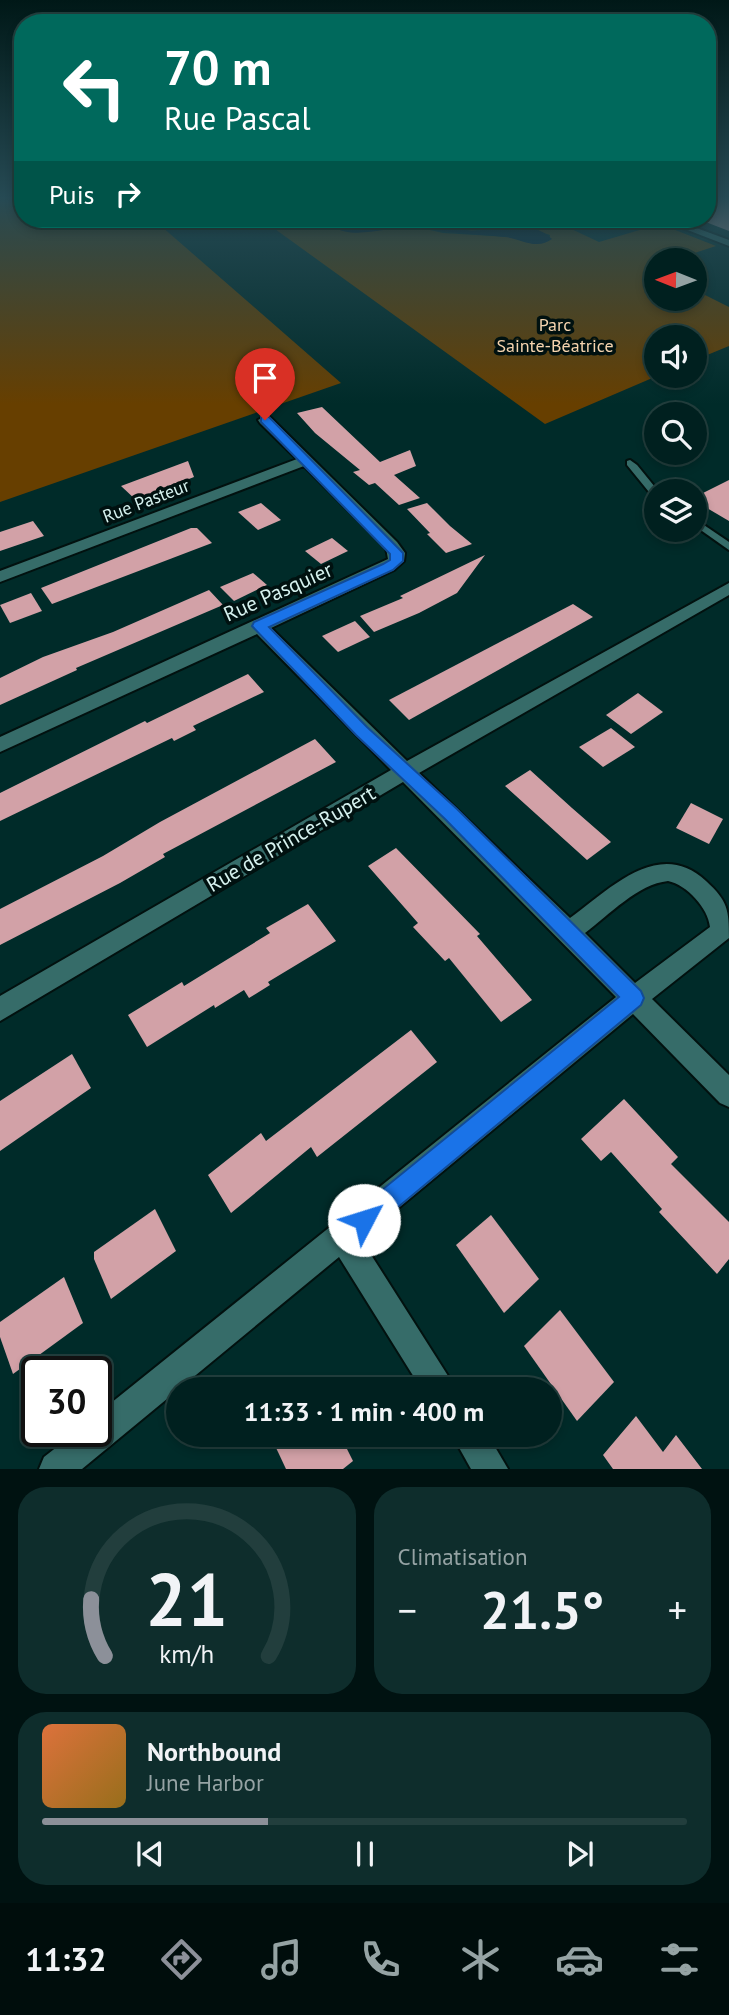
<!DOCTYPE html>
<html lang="fr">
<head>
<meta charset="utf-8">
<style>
  :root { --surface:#00201f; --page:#0e2d2c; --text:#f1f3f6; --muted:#95a3a4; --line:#223e3d; --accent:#8c9099 }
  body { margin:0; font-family:"PT Sans",sans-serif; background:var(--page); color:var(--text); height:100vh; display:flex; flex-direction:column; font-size:26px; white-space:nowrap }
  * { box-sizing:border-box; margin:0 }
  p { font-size:23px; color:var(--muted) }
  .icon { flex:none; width:38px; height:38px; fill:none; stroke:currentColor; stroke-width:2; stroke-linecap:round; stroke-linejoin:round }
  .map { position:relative; height:1469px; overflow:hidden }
  .side { display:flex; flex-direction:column; gap:18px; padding:18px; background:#001211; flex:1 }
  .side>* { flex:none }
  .banner { position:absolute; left:14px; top:14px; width:702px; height:214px; border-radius:28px; box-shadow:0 4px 10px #0003,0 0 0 2px var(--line); background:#00695c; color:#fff; overflow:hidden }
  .needle { width:46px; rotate:271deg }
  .fabs { position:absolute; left:644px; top:248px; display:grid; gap:14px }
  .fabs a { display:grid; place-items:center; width:63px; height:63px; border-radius:50%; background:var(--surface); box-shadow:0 4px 10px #0003,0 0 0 2px var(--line); font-size:35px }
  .speed { position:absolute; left:21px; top:1356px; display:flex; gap:14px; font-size:35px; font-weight:700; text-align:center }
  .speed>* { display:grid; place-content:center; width:91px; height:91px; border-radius:50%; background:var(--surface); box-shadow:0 4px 10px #0003,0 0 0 2px var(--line); line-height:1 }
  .speed .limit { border:4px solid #111; border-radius:10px; background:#fff; color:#111 }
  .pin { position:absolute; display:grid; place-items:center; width:60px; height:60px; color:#fff; margin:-72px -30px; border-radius:50% 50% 50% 0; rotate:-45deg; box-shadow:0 0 7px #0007 }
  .pin .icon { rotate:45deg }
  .me { position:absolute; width:77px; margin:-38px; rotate:50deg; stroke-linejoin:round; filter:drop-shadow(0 0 5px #0008) }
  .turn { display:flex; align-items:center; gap:24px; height:147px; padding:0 35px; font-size:32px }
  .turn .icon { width:91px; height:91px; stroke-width:2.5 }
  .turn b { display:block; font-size:49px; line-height:60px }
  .then { display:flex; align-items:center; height:66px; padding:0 35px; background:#0003; gap:14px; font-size:26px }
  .big { font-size:52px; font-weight:600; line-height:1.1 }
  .side .tile { flex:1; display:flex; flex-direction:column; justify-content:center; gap:10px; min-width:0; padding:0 24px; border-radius:28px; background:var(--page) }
  .side .dial { align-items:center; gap:0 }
  .dial svg { height:182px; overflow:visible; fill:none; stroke:var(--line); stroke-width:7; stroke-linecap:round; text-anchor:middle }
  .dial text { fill:var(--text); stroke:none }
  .song { display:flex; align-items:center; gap:21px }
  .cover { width:84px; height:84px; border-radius:10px; background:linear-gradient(135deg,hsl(20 70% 55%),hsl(40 70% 35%)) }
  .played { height:7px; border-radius:4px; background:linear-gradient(90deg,var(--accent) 35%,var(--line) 35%) }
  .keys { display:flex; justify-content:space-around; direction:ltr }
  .heat { display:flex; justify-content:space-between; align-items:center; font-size:38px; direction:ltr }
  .side .tiles { flex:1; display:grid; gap:18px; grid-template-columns:1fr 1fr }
  .tile:last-child { grid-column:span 2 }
  .trip { position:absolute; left:166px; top:1377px; width:396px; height:70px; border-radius:35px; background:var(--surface); box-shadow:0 4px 10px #0003,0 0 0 2px var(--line); font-weight:600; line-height:70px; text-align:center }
  .menu { display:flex; height:112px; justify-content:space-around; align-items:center; background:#000d0c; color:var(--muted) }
  .menu .icon { width:49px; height:49px }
  .menu .on { color:var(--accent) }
  .menu b { font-size:32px; color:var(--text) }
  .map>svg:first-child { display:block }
</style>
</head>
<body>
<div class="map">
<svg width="729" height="1469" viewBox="0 0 729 1469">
  <rect width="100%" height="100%" fill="#002b29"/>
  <g fill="#673f00">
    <path d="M0 198H23V219H153L341 383 0 502Z"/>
    <path d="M288 219H370L341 221 347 232 417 227 443 233 509 237 534 244 549 241 550 235C538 231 524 225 511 225 486 225 445 245 426 219H550L599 242 660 224 716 246 670 261H656V265L650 268 656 271V299H695V290L729 307V346L695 360V338H656L657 376 545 424 268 224Z"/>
  </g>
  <path fill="#021529" d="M370 219H426L437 228 480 231 483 226C503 223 537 223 552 239 547 242 543 244 537 244 526 244 516 238 505 237 478 234 452 234 425 228 398 222 357 242 334 227L341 221Z"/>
  <g fill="#d2a1a7">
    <path d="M707 198H729V231L698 219H707Z"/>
    <path d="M322 407 380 462 410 450 416 466 394 475 420 498 399 505 375 483 369 485 353 472 360 470 315 433 297 413Z"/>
    <path d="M188 461 194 477 136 500 121 486Z"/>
    <path d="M729 480V521L695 501V497Z"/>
    <path d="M261 503 281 520 258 530 238 512Z"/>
    <path d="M427 503 450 526 472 544 446 553 427 534 430 533 407 509Z"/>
    <path d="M33 521 44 536 0 551V532Z"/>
    <path d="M191 528H197L212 543 52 604 41 588Z"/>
    <path d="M332 538 348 551 321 564 305 551Z"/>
    <path d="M485 555 457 593 419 613 374 632 360 616 403 598 400 596Z"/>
    <path d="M253 573 267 585 234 601 220 587Z"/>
    <path d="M209 590 223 605 76 668 77 670 0 705V678L43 657 113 632Z"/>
    <path d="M31 593 42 611 10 623 0 605Z"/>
    <path d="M573 604 593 617 409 720 389 700Z"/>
    <path d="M355 621 370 637 338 652 322 636Z"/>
    <path d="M248 674 264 692 193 726 196 730 174 741 172 738 0 821V793L145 721 147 723Z"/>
    <path d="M638 693 663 712 631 734 606 715Z"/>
    <path d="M611 728 635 747 603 767 579 747Z"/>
    <path d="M315 739 336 762 163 854 165 857 120 883 0 945V909L103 856 160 822Z"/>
    <path d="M530 770 572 808 611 842 587 860 505 786Z"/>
    <path d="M691 803 723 819 709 844 676 828Z"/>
    <path d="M396 848 480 934 477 936 532 1000 501 1022 449 958 445 961 413 927 418 923 368 866Z"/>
    <path d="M308 904 336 941 268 982 270 985 249 998 244 990 215 1008 214 1005 147 1047 128 1015 182 982 184 986 270 933 266 928Z"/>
    <path d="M411 1030 437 1062 317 1157 311 1147 231 1213 208 1175 261 1133 266 1141Z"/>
    <path d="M72 1054 91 1088 0 1151V1101Z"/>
    <path d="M624 1099 678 1157 671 1164 729 1222V1259L717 1274 659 1212 662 1209 611 1152 601 1161 581 1139Z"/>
    <path d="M155 1209 176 1251 111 1299 94 1259V1252Z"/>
    <path d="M491 1215 539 1279 504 1313 456 1245Z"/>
    <path d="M64 1277 83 1323 13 1374 0 1337V1322Z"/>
    <path d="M560 1310 614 1382 577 1421 524 1346Z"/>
    <path d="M636 1416 663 1452 676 1435 702 1469H613L603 1455Z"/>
    <path d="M270 1435H340L353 1461 343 1469H286Z"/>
  </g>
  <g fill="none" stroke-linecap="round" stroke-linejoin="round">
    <g stroke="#02110f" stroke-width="4">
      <g id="service">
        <path d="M630 460 637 465 659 492H656V497L649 492 627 465V461Z"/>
        <path d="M695 519 729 542V550L695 526Z"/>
      </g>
    </g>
    <g stroke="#02110f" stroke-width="4">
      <g id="minor">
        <path d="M659 219H672L729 240V246Z"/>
        <path d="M265 416 270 417 397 542 405 553 404 561 394 570 271 628 407 761 729 583V595L419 773 570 918C610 889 659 837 706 881 728 901 729 910 729 938L652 999 729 1075V1107L720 1103 633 1014 361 1239 457 1390H422L339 1257 82 1469H39L44 1457 76 1432H96V1415L616 997 403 782 0 1021V996L391 770 257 634 0 752V737L388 559 386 548 304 466 0 582V571L297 459 260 423 258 420ZM668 881C687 885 708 908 710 927L635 983 585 933C609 915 638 884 668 881Z"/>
        <path d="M452 1435H488L508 1469H471Z"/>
      </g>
    </g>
    <use href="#service" fill="#366c69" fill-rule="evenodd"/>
    <use href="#minor" fill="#366c69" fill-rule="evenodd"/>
  </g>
  <linearGradient id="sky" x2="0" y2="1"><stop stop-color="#001817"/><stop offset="0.49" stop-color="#264a54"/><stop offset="1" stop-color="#264a54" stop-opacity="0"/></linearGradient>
  <rect width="729" height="404" fill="url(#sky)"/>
  <path fill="#1a73e8" stroke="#114b97" stroke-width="2" d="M261 417H269L403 553V561L393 570 269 627 367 727 457 809 641 991 644 998 641 1005 373 1228 364 1232 356 1228 352 1220 356 1211 619 997 445 819 356 735 252 626 254 622 383 564 390 560V554L261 422Z"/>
  <g text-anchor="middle" stroke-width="7" stroke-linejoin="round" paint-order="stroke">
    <g font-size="18" fill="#f5d4af" stroke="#001110">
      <text x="555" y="331">Parc<tspan x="555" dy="21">Sainte-Béatrice</tspan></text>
    </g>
    <g font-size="18" fill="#d6f2ef" stroke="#001110">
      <text transform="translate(146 501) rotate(-21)" y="6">Rue Pasteur</text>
    </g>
    <g font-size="21" fill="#d6f2ef" stroke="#001110">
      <text transform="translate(278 592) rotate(-24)" y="7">Rue Pasquier</text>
      <text transform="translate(291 839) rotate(-30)" y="7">Rue de Prince-Rupert</text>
    </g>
  </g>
</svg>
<div class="fabs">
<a><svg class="needle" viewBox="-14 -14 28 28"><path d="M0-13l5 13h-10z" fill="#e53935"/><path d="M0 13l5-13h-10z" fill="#95a3a4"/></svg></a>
<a><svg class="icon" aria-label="sound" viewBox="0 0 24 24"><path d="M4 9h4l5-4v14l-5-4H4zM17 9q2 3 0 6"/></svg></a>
<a><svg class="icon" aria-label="search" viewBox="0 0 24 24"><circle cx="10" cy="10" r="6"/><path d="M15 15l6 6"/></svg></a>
<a><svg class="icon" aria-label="layers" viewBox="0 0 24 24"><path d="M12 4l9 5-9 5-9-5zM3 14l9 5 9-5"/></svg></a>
</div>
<div class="speed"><div class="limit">30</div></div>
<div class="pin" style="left:265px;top:420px;background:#d93025"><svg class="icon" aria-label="arrive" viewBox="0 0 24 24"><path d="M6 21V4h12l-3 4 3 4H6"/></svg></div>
<svg class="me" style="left:364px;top:1220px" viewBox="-20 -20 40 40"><circle r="19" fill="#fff"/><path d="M0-13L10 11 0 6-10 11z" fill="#1a73e8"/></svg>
<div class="trip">11:33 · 1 min · 400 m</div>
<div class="banner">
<div class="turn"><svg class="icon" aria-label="left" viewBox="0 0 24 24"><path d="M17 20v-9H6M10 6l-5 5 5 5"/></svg><div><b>70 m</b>Rue Pascal</div></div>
<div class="then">Puis<svg class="icon" aria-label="right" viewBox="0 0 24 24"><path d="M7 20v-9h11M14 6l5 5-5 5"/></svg></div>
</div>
</div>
<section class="side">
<div class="tiles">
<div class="tile dial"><svg viewBox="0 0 100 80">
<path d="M14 69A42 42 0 1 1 86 69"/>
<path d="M14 69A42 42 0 0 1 8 44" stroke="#8c9099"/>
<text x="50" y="56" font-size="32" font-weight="700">21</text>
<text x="50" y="72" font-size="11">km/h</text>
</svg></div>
<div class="tile"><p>Climatisation</p>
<div class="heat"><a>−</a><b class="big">21.5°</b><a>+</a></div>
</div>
<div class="tile">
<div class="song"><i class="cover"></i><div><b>Northbound</b><p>June Harbor</p></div></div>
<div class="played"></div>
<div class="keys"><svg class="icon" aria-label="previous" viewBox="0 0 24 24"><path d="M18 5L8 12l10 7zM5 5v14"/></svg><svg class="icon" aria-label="pause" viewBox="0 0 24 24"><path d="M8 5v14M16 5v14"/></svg><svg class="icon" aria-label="next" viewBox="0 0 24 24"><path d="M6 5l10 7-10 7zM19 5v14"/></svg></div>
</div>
</div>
</section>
<nav class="menu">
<b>11:32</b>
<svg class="icon on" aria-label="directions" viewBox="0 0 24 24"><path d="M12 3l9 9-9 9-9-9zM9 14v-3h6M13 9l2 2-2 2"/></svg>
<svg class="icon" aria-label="music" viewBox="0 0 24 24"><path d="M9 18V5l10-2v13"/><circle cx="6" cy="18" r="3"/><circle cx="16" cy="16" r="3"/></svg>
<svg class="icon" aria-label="phone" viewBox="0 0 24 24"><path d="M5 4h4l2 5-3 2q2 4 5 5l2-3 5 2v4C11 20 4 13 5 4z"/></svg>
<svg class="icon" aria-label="climate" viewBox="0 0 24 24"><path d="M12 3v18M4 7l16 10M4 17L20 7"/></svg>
<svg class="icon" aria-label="car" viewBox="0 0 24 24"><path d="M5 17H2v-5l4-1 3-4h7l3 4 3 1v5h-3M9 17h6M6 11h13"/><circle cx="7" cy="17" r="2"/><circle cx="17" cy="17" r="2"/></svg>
<svg class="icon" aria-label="filters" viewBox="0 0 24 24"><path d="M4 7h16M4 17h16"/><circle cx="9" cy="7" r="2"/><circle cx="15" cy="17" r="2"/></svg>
</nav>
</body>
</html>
